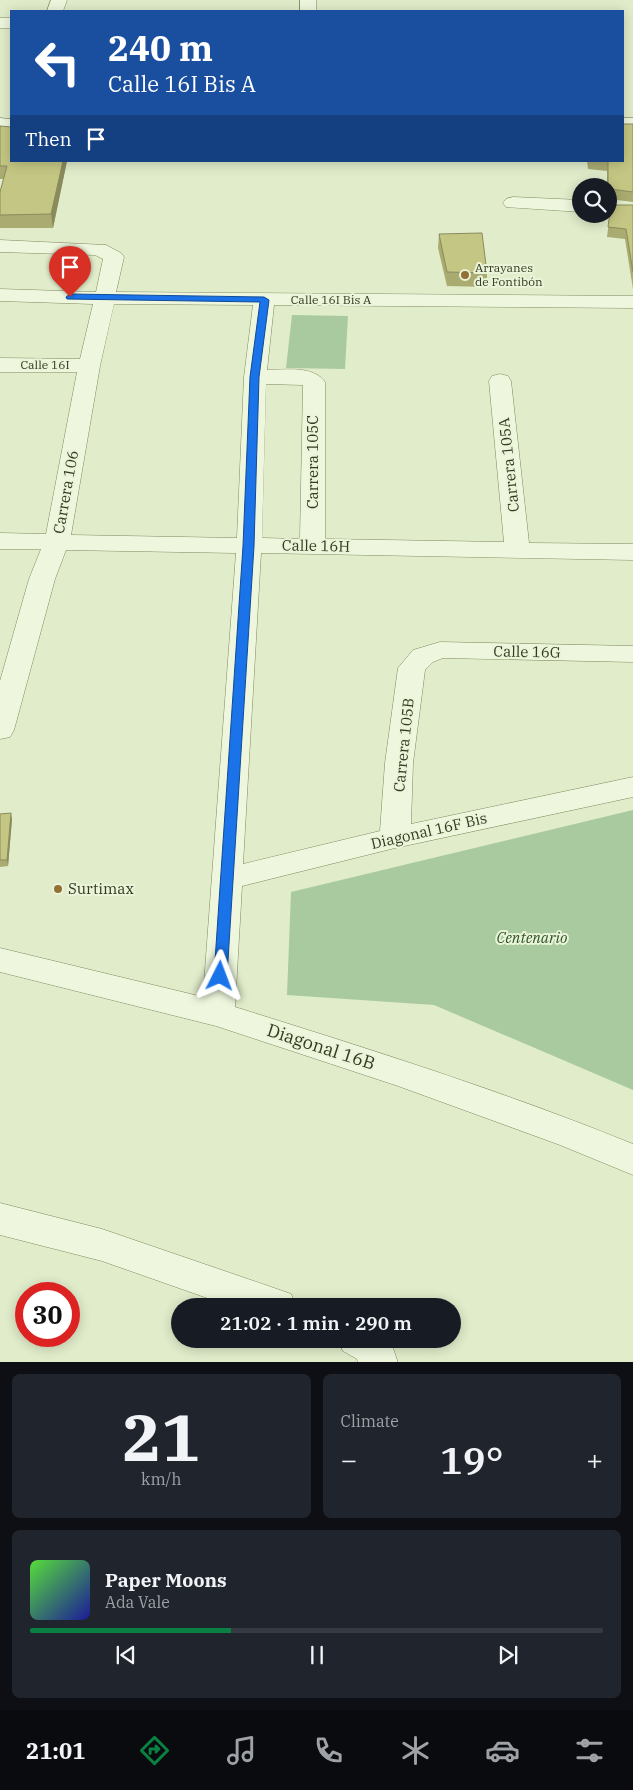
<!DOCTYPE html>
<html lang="en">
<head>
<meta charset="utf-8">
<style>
  :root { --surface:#171b24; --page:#20242c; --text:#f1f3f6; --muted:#9ea1a6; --line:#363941; --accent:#0b8043 }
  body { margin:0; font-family:"IBM Plex Serif",serif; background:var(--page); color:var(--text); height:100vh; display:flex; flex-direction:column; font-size:19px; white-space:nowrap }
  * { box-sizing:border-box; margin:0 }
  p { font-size:16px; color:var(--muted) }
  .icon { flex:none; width:28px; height:28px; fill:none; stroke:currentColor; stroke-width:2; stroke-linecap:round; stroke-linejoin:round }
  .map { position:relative; height:1362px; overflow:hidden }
  .panel { display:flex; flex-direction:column; gap:12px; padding:12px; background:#0d0f14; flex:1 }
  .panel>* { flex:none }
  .top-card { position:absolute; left:10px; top:10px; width:614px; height:152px; border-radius:0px; box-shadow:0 2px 12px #0003; background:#1a4fa0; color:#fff; overflow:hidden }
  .controls { position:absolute; left:572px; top:178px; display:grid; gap:10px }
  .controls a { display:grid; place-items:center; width:45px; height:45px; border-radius:50%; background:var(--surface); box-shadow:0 2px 12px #0003; font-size:25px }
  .speed { position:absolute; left:15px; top:1282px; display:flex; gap:10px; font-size:25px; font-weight:700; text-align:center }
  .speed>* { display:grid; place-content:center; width:65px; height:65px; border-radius:50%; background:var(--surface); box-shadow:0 2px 12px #0003; line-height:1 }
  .speed .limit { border:8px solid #d22; background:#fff; color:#111 }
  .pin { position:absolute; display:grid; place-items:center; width:42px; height:42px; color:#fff; margin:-51px -21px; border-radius:50% 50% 50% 0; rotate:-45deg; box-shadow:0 0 5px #0007 }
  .pin .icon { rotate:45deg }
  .me { position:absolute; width:55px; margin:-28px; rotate:3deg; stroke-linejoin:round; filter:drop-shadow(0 0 4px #0008) }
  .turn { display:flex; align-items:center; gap:18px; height:105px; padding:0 15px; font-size:22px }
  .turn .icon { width:65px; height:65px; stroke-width:2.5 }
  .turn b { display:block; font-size:35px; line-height:42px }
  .then { display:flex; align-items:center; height:48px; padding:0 15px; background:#0003; gap:10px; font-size:19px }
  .big { font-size:38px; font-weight:600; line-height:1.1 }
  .panel .tile { flex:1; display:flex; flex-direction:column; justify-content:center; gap:8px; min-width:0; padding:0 18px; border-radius:8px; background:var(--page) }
  .panel .dial { align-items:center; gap:0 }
  .dial b { font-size:65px; line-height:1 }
  .song { display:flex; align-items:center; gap:15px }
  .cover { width:60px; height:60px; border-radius:8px; background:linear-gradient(135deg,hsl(110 70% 55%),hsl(240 70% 35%)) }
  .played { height:5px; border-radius:2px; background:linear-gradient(90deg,var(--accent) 35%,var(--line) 35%) }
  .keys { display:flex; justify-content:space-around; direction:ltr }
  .heat { display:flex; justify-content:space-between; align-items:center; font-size:28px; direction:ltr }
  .panel .tiles { flex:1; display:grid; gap:12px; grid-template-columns:1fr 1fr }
  .tile:last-child { grid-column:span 2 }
  .trip { position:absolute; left:171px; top:1298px; width:290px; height:50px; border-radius:25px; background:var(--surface); box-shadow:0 2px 12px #0003; font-weight:600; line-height:50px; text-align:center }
  .dock { display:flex; height:80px; justify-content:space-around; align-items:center; background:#090b0e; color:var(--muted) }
  .dock .icon { width:35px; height:35px }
  .dock .active { color:var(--accent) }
  .dock b { font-size:22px; color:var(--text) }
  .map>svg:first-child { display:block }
</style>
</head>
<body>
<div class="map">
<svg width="633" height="1363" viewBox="0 0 633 1363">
  <rect width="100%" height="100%" fill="#e0ecca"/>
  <g fill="#a9ca9e">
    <path d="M292 315 348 316 345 369 286 368Z"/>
    <path d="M633 810V1090L434 1005 287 995 291 892Z"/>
  </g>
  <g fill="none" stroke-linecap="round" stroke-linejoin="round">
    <g stroke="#81885f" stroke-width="1">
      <g id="minor">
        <path d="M51 0H67L63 11H47Z"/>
        <rect x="0" y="18" width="11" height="10"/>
        <path d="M513 197 581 200V212L506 207 503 203 506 199Z"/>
        <path d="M0 240 106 245 121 253 124 257 116 292 633 296V308L274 305 267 370C285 370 313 365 325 382V539L504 542 489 381 492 376 500 374 508 376 511 381 529 543 633 544V560L261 553 243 864 380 831 385 763 398 668 413 650 440 642 633 646V662L443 658 433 662 425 670 413 763 411 824 633 777V797L395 848 242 886 235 1007C369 1049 503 1091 633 1144V1175L560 1145 398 1086 216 1026 0 972V948L203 997 236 553 66 550 55 579 14 730 10 737 0 739V681L29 579 41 549H0V533L46 534 77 372H0V358L80 359 93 304 0 301V289L96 292 103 259 95 255 0 252ZM114 304 253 305 244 377 237 538 71 535 100 366ZM266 384 303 385 300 539 262 538Z"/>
        <path d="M0 1203 102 1229 277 1289 291 1294 296 1306H230L102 1261 0 1235Z"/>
        <path d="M337 1339H390L398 1363H358L357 1359 343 1351Z"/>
      </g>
    </g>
    <g stroke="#81885f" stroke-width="1">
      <rect id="tertiary" x="300" y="0" width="16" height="11"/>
    </g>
    <g stroke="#646a42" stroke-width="1">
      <g id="secondary">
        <path d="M0 118 11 119V129L0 128Z"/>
        <rect x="622" y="118" width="11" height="10"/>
      </g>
    </g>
    <use href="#minor" fill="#eef7dd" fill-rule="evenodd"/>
    <use href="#tertiary" fill="#eef7dd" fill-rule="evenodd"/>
    <use href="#secondary" fill="#eef7dd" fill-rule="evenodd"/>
  </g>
  <g fill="#a9ab71">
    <path d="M633 124V202L609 199V186H607V171L588 169 587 161H622Z"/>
    <path d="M0 126 67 161 53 228H0V192L4 179H0Z"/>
    <path d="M611 205H633V289L625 239 607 237Z"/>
    <path d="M439 234 487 273V287L447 286 438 248Z"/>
    <path d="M0 814 12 819 8 866 0 867Z"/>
  </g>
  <g fill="#898b5c">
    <path d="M63 161H67L53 228 51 214Z"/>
    <path d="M11 813 12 819 8 866 7 860Z"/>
  </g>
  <g fill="#c4c783" stroke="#898b5c">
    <path d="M622 124H633V192L610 189 609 192V186H608V161H622Z"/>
    <path d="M0 126 11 127V161H63L51 214 0 215V192L7 166H0Z"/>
    <path d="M611 205H633V272L626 229 608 227Z"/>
    <path d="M482 233 487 273 447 272 439 234Z"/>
    <path d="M11 813 7 860H0V814Z"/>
  </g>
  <path fill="#1a73e8" stroke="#114b97" d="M70 294 264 297 269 300 259 377 254 546 227 976 220 981 214 976 243 546 250 377 260 302 67 299 66 297Z"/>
  <g fill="#937033" stroke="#eaf4d9" stroke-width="2">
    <circle cx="465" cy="275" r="5"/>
    <circle cx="58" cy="889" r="5"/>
  </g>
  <g text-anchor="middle" stroke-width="4" stroke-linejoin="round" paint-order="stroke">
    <g font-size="12" fill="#363922" stroke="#eaf4d9" text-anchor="start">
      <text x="475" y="272">Arrayanes<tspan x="475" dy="14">de Fontibón</tspan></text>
    </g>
    <g font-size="12" fill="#363922" stroke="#eaf4d9">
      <text x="331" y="304">Calle 16I Bis A</text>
      <text x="45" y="369">Calle 16I</text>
    </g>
    <g font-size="15" fill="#363922" stroke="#eaf4d9">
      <text transform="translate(313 462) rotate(-90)" y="5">Carrera 105C</text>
      <text transform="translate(509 465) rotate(-96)" y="5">Carrera 105A</text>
      <text transform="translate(66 492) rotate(-80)" y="5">Carrera 106</text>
      <text transform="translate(316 546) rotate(1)" y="5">Calle 16H</text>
      <text transform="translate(527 652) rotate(1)" y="5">Calle 16G</text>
      <text transform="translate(404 745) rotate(-84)" y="5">Carrera 105B</text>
      <text transform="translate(429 831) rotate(-13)" y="5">Diagonal 16F Bis</text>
    </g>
    <g font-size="15" fill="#363922" stroke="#eaf4d9" text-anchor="start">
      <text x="68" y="894">Surtimax</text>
    </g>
    <g font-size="15" font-style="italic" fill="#2e542a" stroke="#eaf4d9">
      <text x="532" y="943">Centenario</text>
    </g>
    <g font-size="18" fill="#363922" stroke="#eaf4d9">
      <text transform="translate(321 1047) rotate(18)" y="6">Diagonal 16B</text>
    </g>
  </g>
</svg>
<div class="controls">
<a><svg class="icon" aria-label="search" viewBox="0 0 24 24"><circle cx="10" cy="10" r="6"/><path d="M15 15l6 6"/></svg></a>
</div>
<div class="speed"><div class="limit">30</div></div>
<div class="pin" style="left:70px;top:297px;background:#d93025"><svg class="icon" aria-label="arrive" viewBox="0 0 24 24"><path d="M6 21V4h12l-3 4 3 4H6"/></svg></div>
<svg class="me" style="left:220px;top:976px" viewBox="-20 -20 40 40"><path d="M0-17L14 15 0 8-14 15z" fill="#1a73e8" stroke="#fff" stroke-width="4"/></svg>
<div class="trip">21:02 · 1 min · 290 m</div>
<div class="top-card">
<div class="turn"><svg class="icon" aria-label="left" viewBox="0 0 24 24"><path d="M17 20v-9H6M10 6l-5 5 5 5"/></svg><div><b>240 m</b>Calle 16I Bis A</div></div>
<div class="then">Then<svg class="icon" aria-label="arrive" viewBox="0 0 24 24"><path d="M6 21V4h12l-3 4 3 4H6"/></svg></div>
</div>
</div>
<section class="panel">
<div class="tiles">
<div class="tile dial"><b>21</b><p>km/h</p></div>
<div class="tile"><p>Climate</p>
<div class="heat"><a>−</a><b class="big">19°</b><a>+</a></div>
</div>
<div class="tile">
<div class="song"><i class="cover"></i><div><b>Paper Moons</b><p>Ada Vale</p></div></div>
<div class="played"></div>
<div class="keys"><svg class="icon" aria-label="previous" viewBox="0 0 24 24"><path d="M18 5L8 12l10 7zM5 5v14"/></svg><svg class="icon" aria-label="pause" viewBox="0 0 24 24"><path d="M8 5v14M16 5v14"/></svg><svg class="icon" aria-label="next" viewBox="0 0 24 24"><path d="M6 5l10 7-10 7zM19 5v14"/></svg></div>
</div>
</div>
</section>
<nav class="dock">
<b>21:01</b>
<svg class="icon active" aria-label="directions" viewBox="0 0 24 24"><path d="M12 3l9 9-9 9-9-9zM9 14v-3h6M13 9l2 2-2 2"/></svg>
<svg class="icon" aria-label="music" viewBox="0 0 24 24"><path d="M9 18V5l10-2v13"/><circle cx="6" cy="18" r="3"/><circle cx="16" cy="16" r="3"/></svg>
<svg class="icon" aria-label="phone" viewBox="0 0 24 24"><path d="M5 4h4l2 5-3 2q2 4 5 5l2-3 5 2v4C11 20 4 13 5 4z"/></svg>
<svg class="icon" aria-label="climate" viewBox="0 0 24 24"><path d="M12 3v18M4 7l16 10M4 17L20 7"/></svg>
<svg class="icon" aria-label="car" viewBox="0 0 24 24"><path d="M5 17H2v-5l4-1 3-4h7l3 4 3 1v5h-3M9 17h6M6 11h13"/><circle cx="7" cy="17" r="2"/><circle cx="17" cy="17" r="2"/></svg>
<svg class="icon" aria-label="filters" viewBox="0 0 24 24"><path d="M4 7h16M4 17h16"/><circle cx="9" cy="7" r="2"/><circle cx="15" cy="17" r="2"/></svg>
</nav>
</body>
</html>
